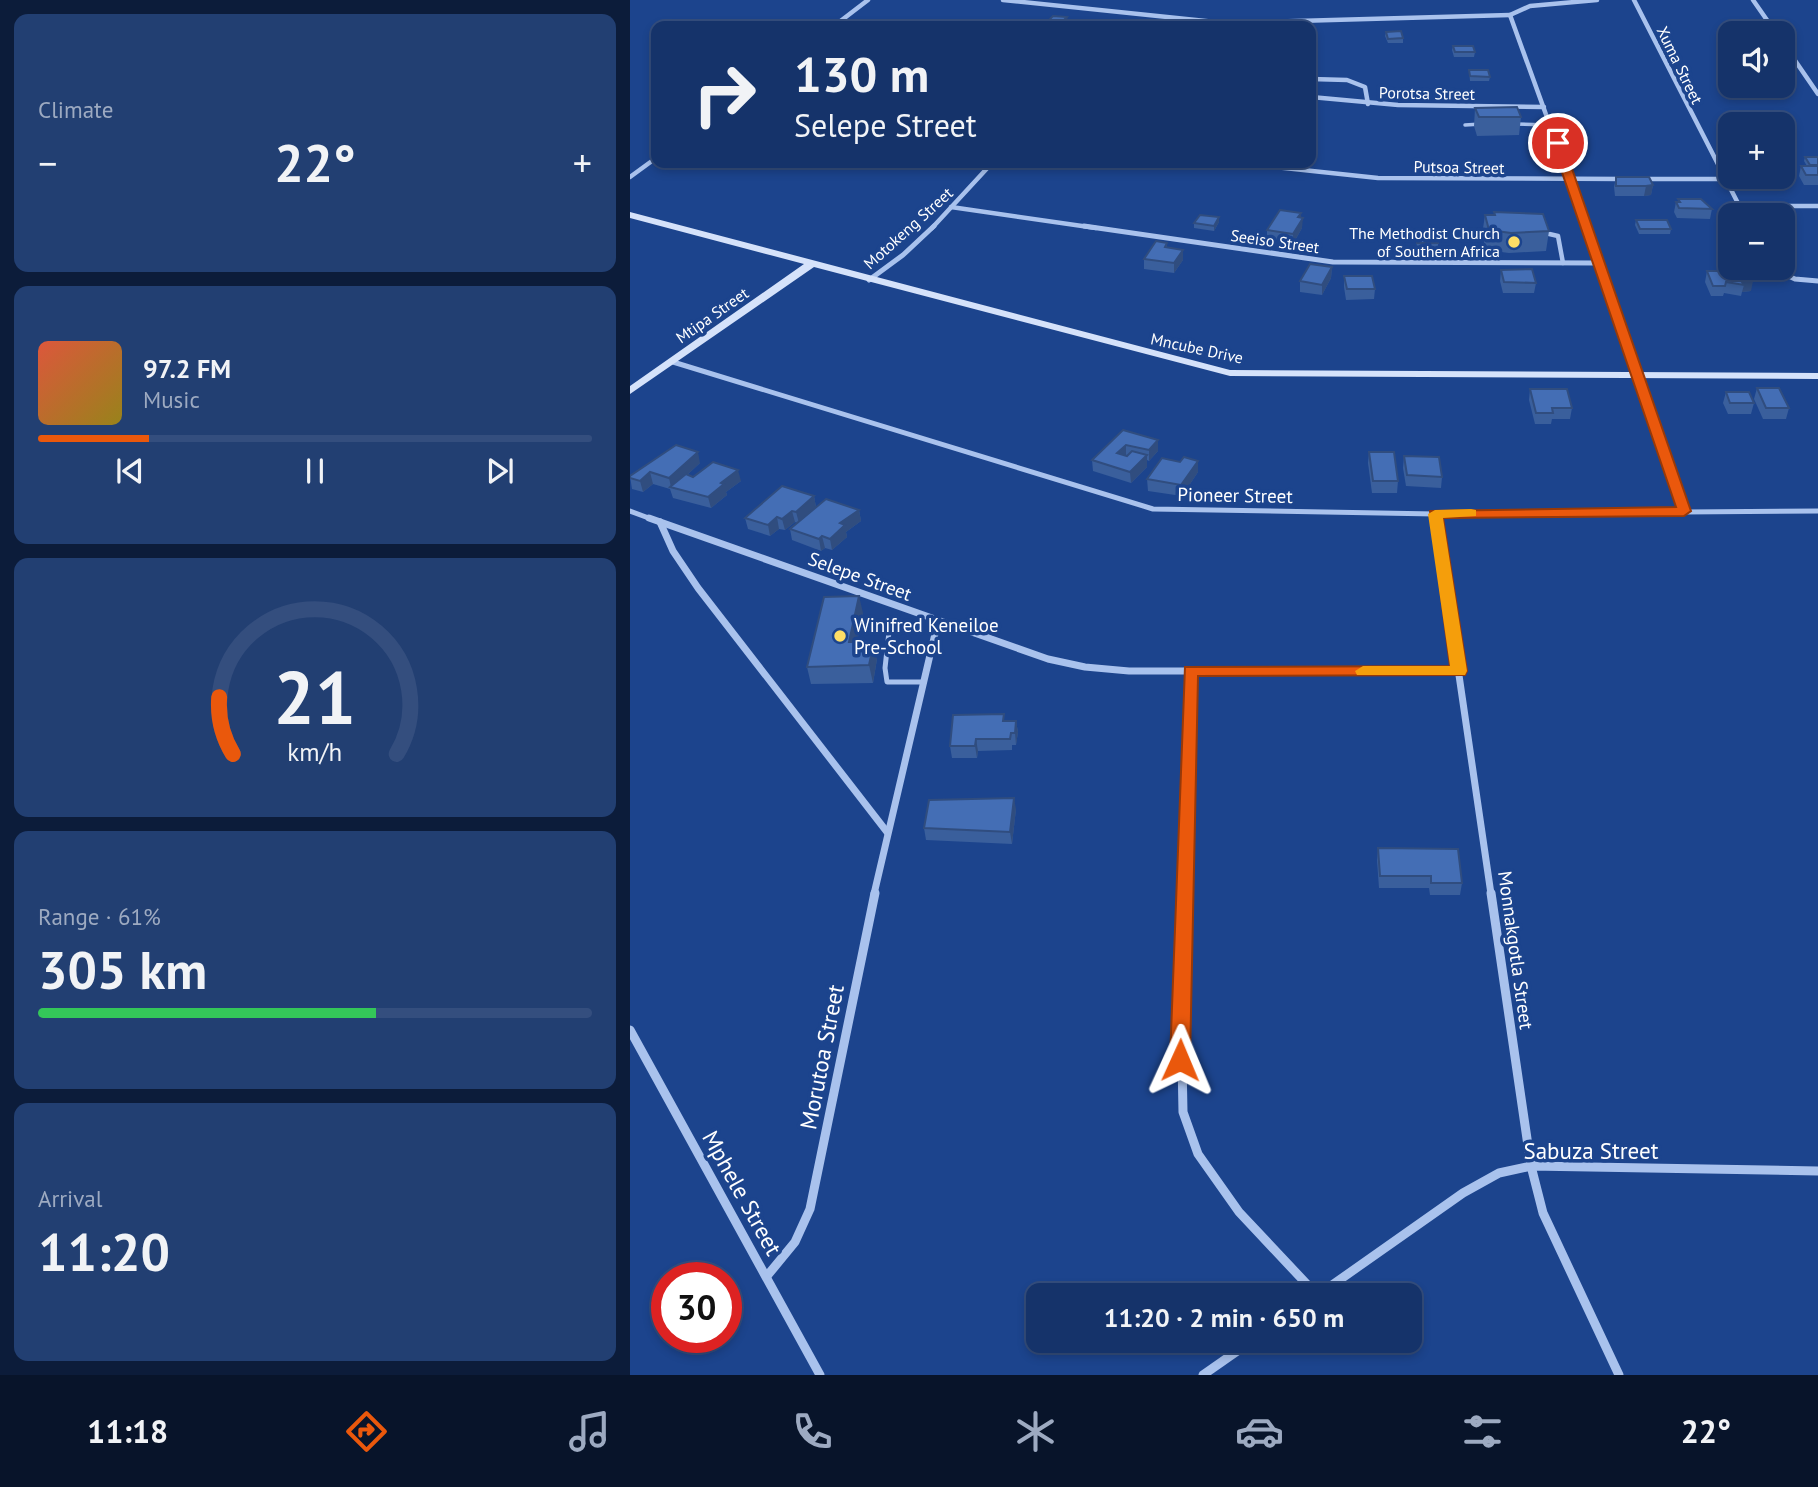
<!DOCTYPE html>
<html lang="en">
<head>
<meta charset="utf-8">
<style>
  :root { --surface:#15336a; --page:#223f72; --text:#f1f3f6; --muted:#9daac1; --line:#344e7e; --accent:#ea580c }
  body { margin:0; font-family:"PT Sans",sans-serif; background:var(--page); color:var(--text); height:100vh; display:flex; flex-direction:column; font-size:26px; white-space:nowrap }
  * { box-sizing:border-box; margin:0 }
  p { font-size:23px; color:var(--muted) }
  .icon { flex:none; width:38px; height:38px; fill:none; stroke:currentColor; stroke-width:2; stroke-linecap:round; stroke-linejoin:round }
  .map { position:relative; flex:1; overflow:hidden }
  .drawer { display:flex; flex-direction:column; gap:14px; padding:14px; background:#0c1c3a; width:630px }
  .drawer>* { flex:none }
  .hud { position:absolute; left:21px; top:21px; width:665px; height:147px; border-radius:14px; box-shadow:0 4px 10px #0003,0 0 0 2px var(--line); background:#15336a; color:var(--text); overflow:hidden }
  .fabs { position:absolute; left:1088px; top:21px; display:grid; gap:14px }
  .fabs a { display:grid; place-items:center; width:77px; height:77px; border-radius:14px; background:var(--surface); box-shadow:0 4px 10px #0003,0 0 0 2px var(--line); font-size:35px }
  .speed { position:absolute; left:21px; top:1262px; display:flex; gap:14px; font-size:35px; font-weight:700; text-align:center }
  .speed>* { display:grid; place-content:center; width:91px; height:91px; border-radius:50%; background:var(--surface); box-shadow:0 4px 10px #0003,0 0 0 2px var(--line); line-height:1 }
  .speed .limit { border:10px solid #d22; background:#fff; color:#111 }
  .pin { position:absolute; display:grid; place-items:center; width:60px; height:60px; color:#fff; margin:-30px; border:4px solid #fff; border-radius:50%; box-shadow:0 2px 7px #0007 }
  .me { position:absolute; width:77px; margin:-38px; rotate:1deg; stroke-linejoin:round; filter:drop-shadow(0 0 5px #0008) }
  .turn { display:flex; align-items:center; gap:24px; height:147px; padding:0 28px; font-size:32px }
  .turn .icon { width:91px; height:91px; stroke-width:2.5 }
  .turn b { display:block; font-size:49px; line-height:60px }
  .big { font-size:52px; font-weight:800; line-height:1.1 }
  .drawer .card { flex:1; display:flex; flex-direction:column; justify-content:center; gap:10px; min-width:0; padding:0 24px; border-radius:14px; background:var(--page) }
  .drawer .dial { align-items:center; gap:0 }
  .dial svg { height:182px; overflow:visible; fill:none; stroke:var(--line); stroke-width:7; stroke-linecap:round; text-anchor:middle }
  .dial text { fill:var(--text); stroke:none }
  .song { display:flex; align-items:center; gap:21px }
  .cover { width:84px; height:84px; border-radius:10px; background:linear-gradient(135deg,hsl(10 70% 55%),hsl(50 70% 35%)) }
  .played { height:7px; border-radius:4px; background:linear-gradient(90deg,var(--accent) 20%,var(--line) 20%) }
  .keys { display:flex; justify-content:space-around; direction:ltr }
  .heat { display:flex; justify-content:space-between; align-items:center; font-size:38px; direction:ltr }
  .charge { height:10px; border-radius:5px; background:linear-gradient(90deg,#34c759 61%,var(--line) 0) }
  .trip { position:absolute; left:396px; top:1283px; width:396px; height:70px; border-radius:14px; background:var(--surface); box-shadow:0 4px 10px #0003,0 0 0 2px var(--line); font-weight:800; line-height:70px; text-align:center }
  .tab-bar { display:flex; height:112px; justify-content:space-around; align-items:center; background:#08142a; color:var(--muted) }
  .tab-bar .icon { width:49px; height:49px }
  .tab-bar .current { color:var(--accent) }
  .tab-bar b { font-size:32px; color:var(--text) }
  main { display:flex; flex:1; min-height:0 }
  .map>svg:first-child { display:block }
</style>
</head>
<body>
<main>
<section class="drawer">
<div class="card"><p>Climate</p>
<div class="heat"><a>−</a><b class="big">22°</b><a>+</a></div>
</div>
<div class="card">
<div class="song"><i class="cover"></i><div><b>97.2 FM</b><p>Music</p></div></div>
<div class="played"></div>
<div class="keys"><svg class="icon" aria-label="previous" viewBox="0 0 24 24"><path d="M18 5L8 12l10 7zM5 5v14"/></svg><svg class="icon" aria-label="pause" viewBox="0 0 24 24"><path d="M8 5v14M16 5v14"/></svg><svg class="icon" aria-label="next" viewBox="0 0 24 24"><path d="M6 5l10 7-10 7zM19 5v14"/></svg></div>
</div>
<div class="card dial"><svg viewBox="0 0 100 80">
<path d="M14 69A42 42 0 1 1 86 69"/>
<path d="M14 69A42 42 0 0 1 8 44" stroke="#ea580c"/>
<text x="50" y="56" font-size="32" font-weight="700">21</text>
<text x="50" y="72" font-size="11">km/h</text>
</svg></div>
<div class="card"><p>Range · 61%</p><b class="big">305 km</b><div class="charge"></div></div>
<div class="card"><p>Arrival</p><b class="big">11:20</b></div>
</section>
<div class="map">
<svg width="1188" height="1375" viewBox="0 0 1188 1375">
  <rect width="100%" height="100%" fill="#1c448d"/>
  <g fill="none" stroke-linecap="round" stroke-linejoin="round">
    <g stroke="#a9c2ed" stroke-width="3.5">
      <path d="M885 124 920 125"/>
      <path d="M835 125 851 124"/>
    </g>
    <path stroke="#a9c2ed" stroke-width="4.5" d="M915 233 928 236 933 263"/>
    <path stroke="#a9c2ed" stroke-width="5" d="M259 632 255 668 257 682H293"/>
    <g stroke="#a9c2ed" stroke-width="4.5">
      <path d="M373 0 595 23 880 15"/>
      <path d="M1004 0 1114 215"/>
      <path d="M1123 0 1146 33"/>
      <path d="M880 15 957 228"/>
      <path d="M880 15 900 6 967 0"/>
      <path d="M204 26 238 0"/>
      <path d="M1153 43 1188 94"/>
      <path d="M681 79 717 80 735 87 738 104"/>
      <path d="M681 97 768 105 914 107"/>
      <path d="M608 163 748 178 994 179"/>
      <path d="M0 177 26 158"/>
      <path d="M1013 179H1093"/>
      <path d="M1110 206H1188"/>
      <path d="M321 207 466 228"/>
      <path d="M302 228 362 163"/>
    </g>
    <g stroke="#a9c2ed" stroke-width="5">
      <path d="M454 226 703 262 968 263"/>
      <path d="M956 226 1054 511"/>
      <path d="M1141 268 1165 279 1188 281"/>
      <path d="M239 280 273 255 304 226"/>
      <path d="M43 362 523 509 805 514 1188 511"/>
      <path d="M0 511 24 520"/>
      <path d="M805 514 806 520"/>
    </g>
    <g stroke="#a9c2ed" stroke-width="7">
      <path d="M19 518 418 659 455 667 499 671H829"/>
      <path d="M806 518 861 894"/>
      <path d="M30 522 43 551 68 588 257 832"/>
      <path d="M244 894 308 621"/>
      <path d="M554 894 560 670"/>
    </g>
    <g stroke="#a9c2ed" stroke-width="9">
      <path d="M554 893 551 1009 553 1112 568 1154 609 1212 687 1295"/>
      <path d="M861 893 901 1166 913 1213 989 1375"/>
      <path d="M0 1030 190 1375"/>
      <path d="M137 1276 165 1242 180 1209 245 893"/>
      <path d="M688 1295 833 1193 869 1173 901 1166 1188 1171"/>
      <path d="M573 1375 623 1340"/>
    </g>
    <path fill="#d5e2fa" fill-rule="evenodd" d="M0 212 600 370 1188 373V379L600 376 184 267 0 394V386L174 264 0 218Z"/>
  </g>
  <g fill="#3a5f9c">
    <path d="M756 32 773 38V43H758L755 36Z"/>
    <path d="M823 46 845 52 844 57H824L822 50Z"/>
    <path d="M839 70 860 77 859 81H840Z"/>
    <path d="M845 108 891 117 889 135 847 136 844 126Z"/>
    <path d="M1175 157H1188V185H1174L1169 176 1171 166H1177L1174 161Z"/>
    <path d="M986 177 1023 185 1021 195 1014 196H985L984 187Z"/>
    <path d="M1048 199 1082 209 1080 219 1047 218 1044 212 1046 202H1048Z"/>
    <path d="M864 212 919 231 916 251 879 253 856 250 852 235 855 215H864Z"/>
    <path d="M1153 215 1165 226 1162 236 1153 237Z"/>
    <path d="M671 218 672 228 663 244 637 240V230Z"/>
    <path d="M1006 220 1041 229 1040 234H1009L1005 225Z"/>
    <path d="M589 222 584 231 564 228V223Z"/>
    <path d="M786 234 808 243V248H787Z"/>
    <path d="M537 243V247L553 250V260L544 273 514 269V259Z"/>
    <path d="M702 267 701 278 692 295 670 292V281Z"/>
    <path d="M871 270 906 283 904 293H873L870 281Z"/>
    <path d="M1077 271H1118L1121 291 1112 292 1111 296 1094 293 1093 296H1081L1075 282Z"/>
    <path d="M714 276 745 289 744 299 716 300 714 287Z"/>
    <path d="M1127 388 1159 408 1156 419H1133L1124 399Z"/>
    <path d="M900 389 942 408 940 419H922L921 424H905L899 400Z"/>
    <path d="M1096 392 1124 403 1121 414H1098L1093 403Z"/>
    <path d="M493 430 528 451 519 461 517 460V467L501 483 463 471 462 460Z"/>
    <path d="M739 452 768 481 767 493H742L738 463Z"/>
    <path d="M774 456 812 477 811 488 776 486 773 468Z"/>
    <path d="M568 461V472L552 496 518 491 517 479 550 462Z"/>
    <path d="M70 463 57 475 63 477 111 481 96 492 97 495 81 508 43 498 40 489 23 484 13 492 2 489 0 476Z"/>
    <path d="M184 496 186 507 229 510 231 521 216 532 217 537 202 550 195 548 191 551 162 540 160 529 167 523 165 522 155 530 149 529 140 536 118 529 115 518Z"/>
    <path d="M233 613 227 642 247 659 243 683 181 684 177 667Z"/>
    <path d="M375 721H386L388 732 386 745H382V750L348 751 347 758H322L320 746Z"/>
    <path d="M386 809 382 844 296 840 294 828Z"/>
    <path d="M748 848 832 883 830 895H800L799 888H749L747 860Z"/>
  </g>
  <g fill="#304d7f">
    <path d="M437 17 438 21 433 26H428Z"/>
    <path d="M1023 185 1021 195 1014 196 1016 186Z"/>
    <path d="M671 213V221L673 218 672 228 663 244V234L668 217Z"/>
    <path d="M589 217V222L584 231V226Z"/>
    <path d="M553 250V260L544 273V263Z"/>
    <path d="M702 267 701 278 692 295V285Z"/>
    <path d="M1123 281 1121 291 1112 292 1114 285 1112 282Z"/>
    <path d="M528 440V451L519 461V450Z"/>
    <path d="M496 445V456L487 453Z"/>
    <path d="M68 452 70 463 43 488 41 487 39 478Z"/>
    <path d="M517 455V467L501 483 500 472Z"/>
    <path d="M568 461V472L552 496 551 485Z"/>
    <path d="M108 470 111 481 96 492 97 495 81 508 78 497 91 483Z"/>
    <path d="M20 472 23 484 13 492 10 481Z"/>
    <path d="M184 496 186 507 169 523 166 512Z"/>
    <path d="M229 510 231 521 216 532 217 537 202 550 200 539 210 523Z"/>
    <path d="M162 511 165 522 155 530 152 519Z"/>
    <path d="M147 517 149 529 140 536 138 525Z"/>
    <path d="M192 536 195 548 191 551 189 539Z"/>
    <path d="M229 596 233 613 223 659 219 642Z"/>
    <path d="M244 642 247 659 243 683 239 665Z"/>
    <path d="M386 721 388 732 386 745 385 733Z"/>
    <path d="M346 739 348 751 347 758 345 746Z"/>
    <path d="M384 798 386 809 382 844 380 832Z"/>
  </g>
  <g fill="#446eb5" stroke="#304d7f" stroke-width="2">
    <path d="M423 16 437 17 428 26H413Z"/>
    <path d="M659 24H673L675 26H660Z"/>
    <path d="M771 31 773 38 758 39 756 32Z"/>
    <path d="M823 46H843L845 52H825Z"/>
    <path d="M839 70H858L860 77 840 76Z"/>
    <path d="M887 107 891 117H849L845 108Z"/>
    <path d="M1175 157H1188V165H1180Z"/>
    <path d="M1171 166H1188V175H1176Z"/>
    <path d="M986 177H1019L1023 185 1016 186H986Z"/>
    <path d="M1048 199H1071L1082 209 1049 208 1046 202H1050Z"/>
    <path d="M650 210 671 213 668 217 673 218 663 234 637 230Z"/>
    <path d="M864 212 913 214 919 231 881 233 859 230 855 215H865Z"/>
    <path d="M570 215 589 217 584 226 564 223Z"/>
    <path d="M1153 215H1158L1165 226H1153Z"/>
    <path d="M1006 220H1037L1041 229H1010Z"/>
    <path d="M786 234H807L808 243H787Z"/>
    <path d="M526 241 537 243 535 247 553 250 544 263 514 259Z"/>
    <path d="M680 264 702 267 692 285 670 281Z"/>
    <path d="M902 269 906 283 874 282 871 270Z"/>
    <path d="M1077 271H1118L1123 281 1112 282 1114 285 1096 282 1095 286H1083Z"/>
    <path d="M714 276H742L745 289H717Z"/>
    <path d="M1127 388H1149L1159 408H1136Z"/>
    <path d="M900 389H937L942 408H922L923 413H906Z"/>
    <path d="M1096 392H1119L1124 403H1100Z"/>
    <path d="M493 430 528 440 519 450 496 445 487 453 497 456 502 451 517 455 500 472 462 460Z"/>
    <path d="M46 445 68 452 39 478 20 472 10 481 0 478V476Z"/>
    <path d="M739 452H764L768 481H743Z"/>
    <path d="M774 456 809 457 812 477 777 475Z"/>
    <path d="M554 457 568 461 551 485 517 479 532 458 550 462Z"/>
    <path d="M83 462 108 470 91 483 94 484 78 497 40 487 56 474 63 477Z"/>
    <path d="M152 486 184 496 166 512 162 511 152 519 147 517 138 525 115 518Z"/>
    <path d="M196 499 229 510 210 523 215 525 200 539 192 536 189 539 160 529Z"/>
    <path d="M229 596 219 642H244L239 665 177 667 194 597Z"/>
    <path d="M374 714 373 721H386L385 733H381L380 739H346L345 746H320L323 715Z"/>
    <path d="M384 798 380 832 294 828 299 800Z"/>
    <path d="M748 848 828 849 832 883H801V876H750Z"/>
  </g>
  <path fill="#ea580c" stroke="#983908" stroke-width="2" d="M928 140 933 143 1061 511 1054 516 813 518 837 671 835 675 568 676 560 1060 557 1066H543L540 1060 555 667 820 666 800 511 1046 507 922 143Z"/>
  <path fill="#f59e0b" d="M841 509 846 510V516L813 518 837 671 835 675H727L725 671 733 666H820L798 514 805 510Z"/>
  <g fill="#fede66" stroke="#1c448d" stroke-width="2.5">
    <circle cx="884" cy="242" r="7"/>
    <circle cx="210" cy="636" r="7"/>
  </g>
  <g text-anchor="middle" stroke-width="7" stroke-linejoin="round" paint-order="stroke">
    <g font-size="16" fill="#fff" stroke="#1c448d">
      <text transform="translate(1050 65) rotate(64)" y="6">Xuma Street</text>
      <text transform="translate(797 93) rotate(1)" y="6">Porotsa Street</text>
      <text transform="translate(829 167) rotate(1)" y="6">Putsoa Street</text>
      <text transform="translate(278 228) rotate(-42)" y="6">Motokeng Street</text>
      <text transform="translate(645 241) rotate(8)" y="6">Seeiso Street</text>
      <text transform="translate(82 315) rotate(-35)" y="6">Mtipa Street</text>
      <text transform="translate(567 348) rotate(12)" y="6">Mncube Drive</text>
    </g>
    <g font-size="16" fill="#fff" stroke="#1c448d" text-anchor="end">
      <text x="870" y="239">The Methodist Church<tspan x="870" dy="18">of Southern Africa</tspan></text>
    </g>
    <g font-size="19" fill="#fff" stroke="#1c448d">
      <text transform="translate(605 495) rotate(1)" y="7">Pioneer Street</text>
      <text transform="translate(230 576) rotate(20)" y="7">Selepe Street</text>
      <text transform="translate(886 950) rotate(82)" y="7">Monnakgotla Street</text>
    </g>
    <g font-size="19" fill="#fff" stroke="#1c448d" text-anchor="start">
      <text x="224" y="632">Winifred Keneiloe<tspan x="224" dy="22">Pre-School</tspan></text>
    </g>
    <g font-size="23" fill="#fff" stroke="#1c448d">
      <text transform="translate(192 1057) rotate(-79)" y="8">Morutoa Street</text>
      <text x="961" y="1159">Sabuza Street</text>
      <text transform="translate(112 1193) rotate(61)" y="8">Mphele Street</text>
    </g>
  </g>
</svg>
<div class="fabs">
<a><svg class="icon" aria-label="sound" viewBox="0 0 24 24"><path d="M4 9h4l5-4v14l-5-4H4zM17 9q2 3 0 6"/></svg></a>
<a>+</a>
<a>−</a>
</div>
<div class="speed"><div class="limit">30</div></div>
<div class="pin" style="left:928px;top:143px;background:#d93025"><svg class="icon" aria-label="arrive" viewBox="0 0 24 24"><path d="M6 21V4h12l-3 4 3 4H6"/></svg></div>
<svg class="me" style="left:550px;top:1060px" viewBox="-20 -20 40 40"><path d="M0-17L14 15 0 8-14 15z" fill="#ea580c" stroke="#fff" stroke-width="4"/></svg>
<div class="trip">11:20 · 2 min · 650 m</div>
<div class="hud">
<div class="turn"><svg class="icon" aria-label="right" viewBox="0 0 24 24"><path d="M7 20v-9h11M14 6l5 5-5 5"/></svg><div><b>130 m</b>Selepe Street</div></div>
</div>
</div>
</main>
<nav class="tab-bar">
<b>11:18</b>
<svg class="icon current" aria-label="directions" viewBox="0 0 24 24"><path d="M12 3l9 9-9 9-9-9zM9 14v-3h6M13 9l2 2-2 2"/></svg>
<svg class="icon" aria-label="music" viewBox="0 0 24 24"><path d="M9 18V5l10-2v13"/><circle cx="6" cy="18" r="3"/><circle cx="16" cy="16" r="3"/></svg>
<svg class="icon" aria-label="phone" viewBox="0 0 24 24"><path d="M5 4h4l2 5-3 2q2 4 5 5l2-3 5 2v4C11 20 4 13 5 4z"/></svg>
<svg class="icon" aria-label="climate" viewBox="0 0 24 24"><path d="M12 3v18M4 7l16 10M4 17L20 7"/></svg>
<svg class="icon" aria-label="car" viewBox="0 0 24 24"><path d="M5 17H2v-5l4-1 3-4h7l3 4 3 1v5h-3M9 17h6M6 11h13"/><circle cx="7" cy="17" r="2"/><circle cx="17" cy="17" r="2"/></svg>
<svg class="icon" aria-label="filters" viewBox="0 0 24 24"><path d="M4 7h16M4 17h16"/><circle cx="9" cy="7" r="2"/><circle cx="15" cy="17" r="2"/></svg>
<b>22°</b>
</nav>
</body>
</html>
